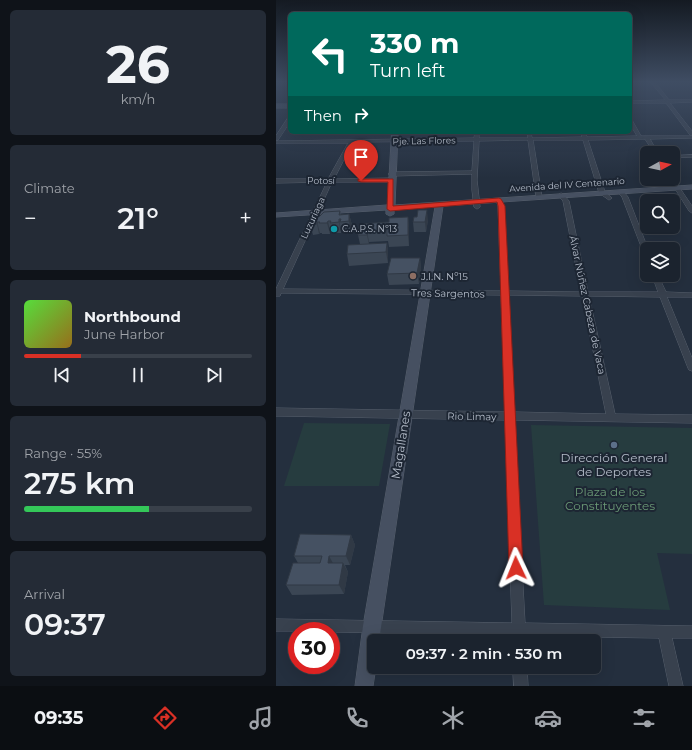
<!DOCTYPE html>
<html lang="en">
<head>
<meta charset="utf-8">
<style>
  :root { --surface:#1b232e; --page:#242b36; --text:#f1f3f6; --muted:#a0a4aa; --line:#39404a; --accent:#d93025 }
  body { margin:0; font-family:Montserrat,sans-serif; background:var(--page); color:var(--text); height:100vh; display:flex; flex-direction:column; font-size:15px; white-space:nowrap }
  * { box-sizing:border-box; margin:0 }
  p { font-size:13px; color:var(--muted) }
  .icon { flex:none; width:22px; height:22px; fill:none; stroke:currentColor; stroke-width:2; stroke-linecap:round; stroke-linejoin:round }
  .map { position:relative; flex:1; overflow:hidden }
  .panel { display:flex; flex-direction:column; gap:10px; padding:10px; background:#0f1319; width:276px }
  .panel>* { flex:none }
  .guide { position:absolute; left:12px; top:12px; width:344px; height:122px; border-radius:6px; box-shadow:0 4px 16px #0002,0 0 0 1px var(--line); background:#00695c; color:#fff; overflow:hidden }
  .needle { width:26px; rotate:82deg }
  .controls { position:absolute; left:364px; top:146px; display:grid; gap:8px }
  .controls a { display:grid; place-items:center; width:40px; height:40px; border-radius:6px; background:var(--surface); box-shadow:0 4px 16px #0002,0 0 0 1px var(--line); font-size:20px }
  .speed { position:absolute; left:12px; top:622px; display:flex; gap:8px; font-size:20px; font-weight:700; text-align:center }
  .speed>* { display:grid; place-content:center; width:52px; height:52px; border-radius:50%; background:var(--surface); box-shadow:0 4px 16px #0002,0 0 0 1px var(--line); line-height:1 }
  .speed .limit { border:6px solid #d22; background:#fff; color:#111 }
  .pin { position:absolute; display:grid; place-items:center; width:34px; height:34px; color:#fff; margin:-41px -17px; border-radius:50% 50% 50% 0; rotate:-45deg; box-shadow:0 0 4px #0007 }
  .pin .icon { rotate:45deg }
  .me { position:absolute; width:44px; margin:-22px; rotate:358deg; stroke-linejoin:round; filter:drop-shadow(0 0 3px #0008) }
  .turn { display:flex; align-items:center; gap:14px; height:84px; padding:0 16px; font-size:18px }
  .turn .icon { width:52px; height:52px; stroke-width:2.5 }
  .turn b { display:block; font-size:28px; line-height:34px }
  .then { display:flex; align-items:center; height:38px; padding:0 16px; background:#0003; gap:8px; font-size:15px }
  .big { font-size:30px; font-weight:600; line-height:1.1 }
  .panel .card { flex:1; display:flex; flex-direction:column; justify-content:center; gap:6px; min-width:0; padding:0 14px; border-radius:6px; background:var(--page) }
  .panel .dial { align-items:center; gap:0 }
  .dial b { font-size:52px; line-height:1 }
  .song { display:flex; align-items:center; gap:12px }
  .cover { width:48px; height:48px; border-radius:6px; background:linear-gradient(135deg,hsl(110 70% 55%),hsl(40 70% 35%)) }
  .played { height:4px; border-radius:2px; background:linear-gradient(90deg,var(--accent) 25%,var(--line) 25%) }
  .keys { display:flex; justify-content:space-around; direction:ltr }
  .heat { display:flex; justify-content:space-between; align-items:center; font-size:22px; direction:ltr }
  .charge { height:6px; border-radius:3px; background:linear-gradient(90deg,#34c759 55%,var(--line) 0) }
  .trip { position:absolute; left:91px; top:634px; width:234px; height:40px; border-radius:6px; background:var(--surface); box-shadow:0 4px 16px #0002,0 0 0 1px var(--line); font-weight:600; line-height:40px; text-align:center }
  .tabs { display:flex; height:64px; justify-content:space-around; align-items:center; background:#0b0e12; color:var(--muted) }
  .tabs .icon { width:28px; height:28px }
  .tabs .selected { color:var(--accent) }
  .tabs b { font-size:18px; color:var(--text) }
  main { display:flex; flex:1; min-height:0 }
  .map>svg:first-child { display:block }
</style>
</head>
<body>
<main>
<section class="panel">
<div class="card dial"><b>26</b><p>km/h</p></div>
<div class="card"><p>Climate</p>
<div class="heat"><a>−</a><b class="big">21°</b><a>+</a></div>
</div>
<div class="card">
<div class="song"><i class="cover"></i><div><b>Northbound</b><p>June Harbor</p></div></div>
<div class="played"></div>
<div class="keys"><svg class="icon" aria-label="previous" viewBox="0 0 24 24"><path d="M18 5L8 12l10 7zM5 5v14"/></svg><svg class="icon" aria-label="pause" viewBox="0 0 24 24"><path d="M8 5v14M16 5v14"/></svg><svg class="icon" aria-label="next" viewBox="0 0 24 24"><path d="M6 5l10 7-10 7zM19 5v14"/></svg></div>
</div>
<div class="card"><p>Range · 55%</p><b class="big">275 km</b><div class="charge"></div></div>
<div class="card"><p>Arrival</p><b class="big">09:37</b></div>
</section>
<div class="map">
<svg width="416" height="686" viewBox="0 0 416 686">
  <rect width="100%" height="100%" fill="#242f3e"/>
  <g fill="#263c3f">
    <path d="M28 423 114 424 103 486H8Z"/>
    <path d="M255 425 416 428V554L381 553 394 610 268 605Z"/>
  </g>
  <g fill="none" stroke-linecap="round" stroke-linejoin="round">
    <g stroke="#565f6c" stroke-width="1">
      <g id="street">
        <path d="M375 82H379L393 100H416V102L394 103 416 131V135H414L390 103H354V101L389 100Z"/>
        <path d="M12 118H14V122L2 140H0V136Z"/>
        <path d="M354 119 356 120 365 136H416V138L374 139 382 153H378L369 139 312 140 329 192 336 198 333 200 323 193 307 140H257L266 197 263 199 260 197 252 140 203 141 201 180 204 207 201 209 198 207 196 190V174L115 176 112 174 115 172 196 171 198 141 77 142 58 179 115 178 118 180 115 182H56L7 289 225 291 222 206 220 200 223 198 226 200 228 206 232 291 305 292 287 201 282 195 285 193 287 194 293 201 312 292H382L376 275H382L390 292 416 293V297H391L416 358V371L413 370 412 368 384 297 313 296 339 414 416 415V423L238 420 249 623 416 626V638H396L407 686H393L383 638 249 636V641H237L236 635 55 632V631H0V619L236 623 229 420 0 416V408L229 412 225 295 5 293 4 296H0V289L51 182 0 183V179H52L72 143H0V141L198 138 199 132H203V138H252L251 132H255L256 138 306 137 305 132H309L311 137 361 136 354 124ZM232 295 306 296 330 414 238 412Z"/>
        <path d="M416 155V157L397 158V156Z"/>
        <path d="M397 178 416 206V213L413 211 393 179H397Z"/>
        <path d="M343 191H347L352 197 372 249H371V256L368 254 346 197 342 192Z"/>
        <path d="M237 667H251L252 686H238Z"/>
      </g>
    </g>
    <g stroke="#565f6c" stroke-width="1">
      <g id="secondary">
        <rect x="0" y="104" width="14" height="4"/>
        <path d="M116 132H122L119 205 416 185V189L167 206 103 641H98V667H100L97 686H79L87 626 159 207 118 209V214L114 216 110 214V210L0 217V213L111 205Z"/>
      </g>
    </g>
    <use href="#street" fill="#38414e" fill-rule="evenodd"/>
    <use href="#secondary" fill="#465061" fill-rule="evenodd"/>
  </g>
  <g fill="#3b4654">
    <path d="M64 211 65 215 73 214 76 225 75 232 67 233 66 230H65V233H57L56 232H54V234H46V233H44L43 234 37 235 34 224 44 216Z"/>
    <path d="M132 217 133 228V246L113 247 112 241 93 242V244L111 243 112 253V263L73 266 71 254 84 244 82 235 113 222Z"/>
    <path d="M141 217 152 220 150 232H138L137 222Z"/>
    <path d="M144 258 145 269 143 284 113 285 111 274Z"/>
    <path d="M75 535 79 545 74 565H69L72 572 68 594 16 595 10 585 22 563 18 556Z"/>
  </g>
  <g fill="#303945">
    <path d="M151 210 152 220 150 232 149 222Z"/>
    <path d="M73 214 76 225 75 232 73 221Z"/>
    <path d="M132 217 133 228V246L132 235Z"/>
    <path d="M63 219 65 230V233L63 222Z"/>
    <path d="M52 221 54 232V234L51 223Z"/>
    <path d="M41 222 44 233 43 234 41 224Z"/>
    <path d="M91 231 93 242V245L91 235Z"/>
    <path d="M111 243 112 253V263L110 252Z"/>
    <path d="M144 258 145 269 143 284 141 273Z"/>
    <path d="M75 535 79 545 74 565 70 556Z"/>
    <path d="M53 556 58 565 52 563Z"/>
    <path d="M67 563 72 572 68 594 63 585Z"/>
  </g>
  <g fill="#455162" stroke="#303945">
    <path d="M142 210H151L149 222H137L138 217H141Z"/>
    <path d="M64 211 63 215 73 214V221L64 222 65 219H63V222L54 223 55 221H52L51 223H43L44 222H41V224H34L37 217 44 216 48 212Z"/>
    <path d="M132 217V235L111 236V230L91 231V235H82L83 224 113 222V218Z"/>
    <path d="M111 243 110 252 71 254 72 245Z"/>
    <path d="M115 258H144L141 273 111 274Z"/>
    <path d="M24 534 75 535 70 556H53L52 563H67L63 585H10L17 563H44L46 556H18Z"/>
  </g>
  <linearGradient id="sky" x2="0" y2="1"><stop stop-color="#141a22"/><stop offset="0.46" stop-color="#3f4d63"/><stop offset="1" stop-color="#3f4d63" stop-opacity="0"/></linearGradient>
  <rect width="416" height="178" fill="url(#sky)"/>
  <path fill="#d93025" stroke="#8d1f18" d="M82 179H117V206L223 198 225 199 229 206 247 568 245 573 240 575 235 573 233 568 222 206 221 202 114 211 111 209 112 182H85L82 181Z"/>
  <circle fill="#0f9aa8" stroke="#1d2633" stroke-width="1.5" cx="58" cy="229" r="4"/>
  <circle fill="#8d6e63" stroke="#1d2633" stroke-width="1.5" cx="137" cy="276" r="4"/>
  <circle fill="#5c6f8a" stroke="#1d2633" stroke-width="1.5" cx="338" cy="445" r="4"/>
  <g text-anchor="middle" stroke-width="4" stroke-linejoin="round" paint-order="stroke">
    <g font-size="9" fill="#b4bcc9" stroke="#1d2633">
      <text transform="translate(148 141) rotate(-1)" y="3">Pje. Las Flores</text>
      <text x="45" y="184">Potosí</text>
      <text transform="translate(291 185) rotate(-4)" y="3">Avenida del IV Centenario</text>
      <text transform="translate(37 218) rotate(-65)" y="3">Luzuriaga</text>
    </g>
    <g font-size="9" fill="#b4bcc9" stroke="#1d2633" text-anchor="start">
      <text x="66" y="232">C.A.P.S. Nº13</text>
    </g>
    <g font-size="10" fill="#b4bcc9" stroke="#1d2633" text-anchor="start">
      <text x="145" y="280">J.I.N. Nº15</text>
    </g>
    <g font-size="10" fill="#b4bcc9" stroke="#1d2633">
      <text transform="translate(172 293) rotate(1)" y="4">Tres Sargentos</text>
      <text transform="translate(312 305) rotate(78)" y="4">Álvar Núñez Cabeza de Vaca</text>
      <text transform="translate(196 416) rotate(1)" y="4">Rio Limay</text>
    </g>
    <g font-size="12" fill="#b4bcc9" stroke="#1d2633">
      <text transform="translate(125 445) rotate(-81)" y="4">Magallanes</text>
    </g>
    <g font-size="12" fill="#b4bcc9" stroke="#1d2633">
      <text x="338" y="462">Dirección General<tspan x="338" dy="14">de Deportes</tspan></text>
    </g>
    <g font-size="12" fill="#6b9a76" stroke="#1d2633">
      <text x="334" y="496">Plaza de los<tspan x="334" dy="14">Constituyentes</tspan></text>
    </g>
  </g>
</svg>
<div class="controls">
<a><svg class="needle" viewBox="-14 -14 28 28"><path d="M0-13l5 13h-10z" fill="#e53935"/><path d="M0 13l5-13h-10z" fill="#a0a4aa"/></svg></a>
<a><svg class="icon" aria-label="search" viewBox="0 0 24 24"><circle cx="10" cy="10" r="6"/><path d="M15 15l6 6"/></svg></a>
<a><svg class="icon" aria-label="layers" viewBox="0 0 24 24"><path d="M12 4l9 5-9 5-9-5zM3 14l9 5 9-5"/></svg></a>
</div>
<div class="speed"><div class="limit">30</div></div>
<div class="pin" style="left:85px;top:181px;background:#d93025"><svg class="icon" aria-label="arrive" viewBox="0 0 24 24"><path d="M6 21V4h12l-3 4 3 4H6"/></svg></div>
<svg class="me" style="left:240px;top:568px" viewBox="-20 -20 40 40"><path d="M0-17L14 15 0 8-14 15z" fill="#d93025" stroke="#fff" stroke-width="4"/></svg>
<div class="trip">09:37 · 2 min · 530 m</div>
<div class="guide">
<div class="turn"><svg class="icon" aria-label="left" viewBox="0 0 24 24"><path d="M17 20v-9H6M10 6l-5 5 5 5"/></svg><div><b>330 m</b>Turn left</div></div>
<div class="then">Then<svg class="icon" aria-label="right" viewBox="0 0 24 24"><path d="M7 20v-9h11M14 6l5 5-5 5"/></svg></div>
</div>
</div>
</main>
<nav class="tabs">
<b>09:35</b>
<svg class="icon selected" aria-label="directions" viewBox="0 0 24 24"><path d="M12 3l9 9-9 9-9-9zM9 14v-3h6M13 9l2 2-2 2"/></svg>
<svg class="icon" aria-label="music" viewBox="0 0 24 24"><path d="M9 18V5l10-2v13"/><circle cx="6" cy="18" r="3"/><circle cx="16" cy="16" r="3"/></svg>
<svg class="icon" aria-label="phone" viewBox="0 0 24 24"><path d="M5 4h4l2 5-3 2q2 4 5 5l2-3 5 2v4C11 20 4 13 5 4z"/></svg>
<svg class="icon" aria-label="climate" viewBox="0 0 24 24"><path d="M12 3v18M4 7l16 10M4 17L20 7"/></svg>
<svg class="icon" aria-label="car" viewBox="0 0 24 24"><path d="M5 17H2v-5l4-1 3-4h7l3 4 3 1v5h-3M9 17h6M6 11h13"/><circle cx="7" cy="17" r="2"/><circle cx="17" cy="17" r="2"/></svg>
<svg class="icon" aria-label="filters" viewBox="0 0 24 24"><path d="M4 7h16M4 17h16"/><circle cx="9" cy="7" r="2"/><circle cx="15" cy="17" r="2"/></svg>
</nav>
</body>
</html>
